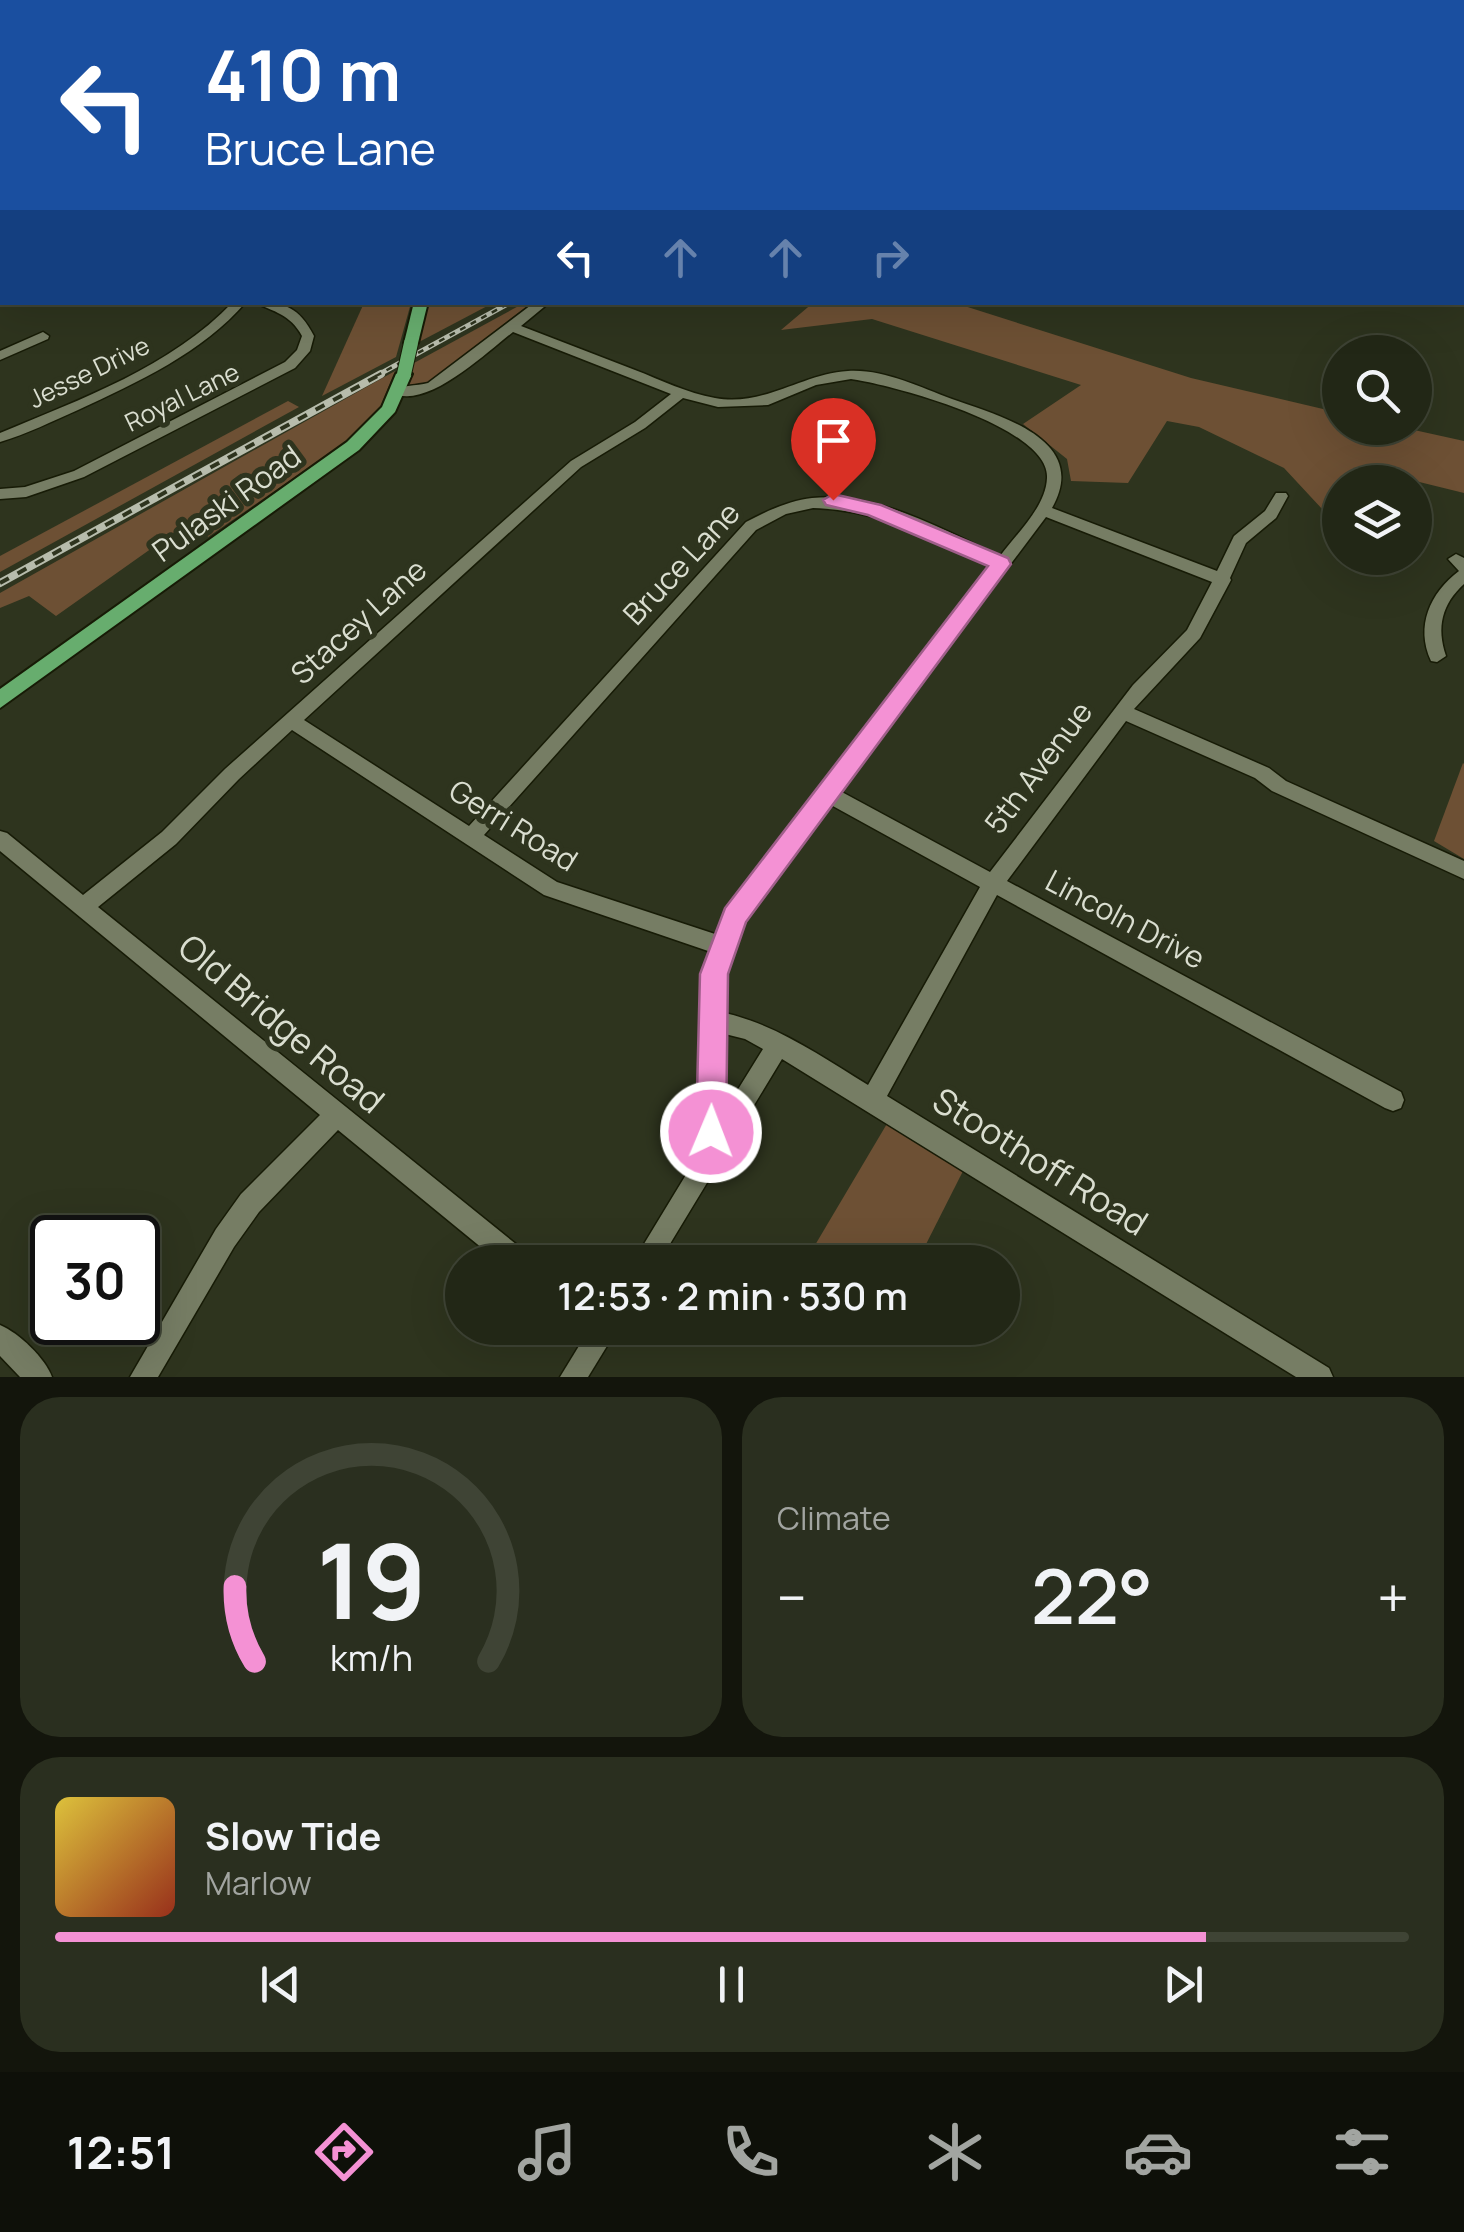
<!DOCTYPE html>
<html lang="en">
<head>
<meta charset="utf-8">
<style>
  :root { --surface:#222716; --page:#2a2f1f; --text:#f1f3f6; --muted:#a2a5a1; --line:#3f4435; --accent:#f491d4 }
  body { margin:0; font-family:Manrope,sans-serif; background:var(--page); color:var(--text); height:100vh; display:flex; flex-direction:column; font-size:38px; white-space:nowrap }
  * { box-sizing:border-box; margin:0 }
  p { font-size:32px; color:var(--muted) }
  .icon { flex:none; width:55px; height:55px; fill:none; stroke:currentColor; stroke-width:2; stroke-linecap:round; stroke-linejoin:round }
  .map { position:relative; height:1377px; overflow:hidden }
  .sheet { display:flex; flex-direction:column; gap:20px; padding:20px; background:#13150c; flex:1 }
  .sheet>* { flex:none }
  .banner { position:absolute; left:0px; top:0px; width:1465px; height:305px; box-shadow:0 10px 40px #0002,0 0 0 2px var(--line); background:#1a4fa0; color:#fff; overflow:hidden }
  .fabs { position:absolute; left:1322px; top:335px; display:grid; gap:20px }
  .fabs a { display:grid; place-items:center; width:110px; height:110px; border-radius:50%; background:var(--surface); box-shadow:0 10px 40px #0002,0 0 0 2px var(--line); font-size:50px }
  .speed { position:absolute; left:30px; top:1215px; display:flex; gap:20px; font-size:50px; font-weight:700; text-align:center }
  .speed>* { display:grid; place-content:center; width:130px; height:130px; border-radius:50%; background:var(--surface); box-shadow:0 10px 40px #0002,0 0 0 2px var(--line); line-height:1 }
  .speed .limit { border:5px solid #111; border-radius:15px; background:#fff; color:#111 }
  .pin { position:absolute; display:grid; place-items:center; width:85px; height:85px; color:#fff; margin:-102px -42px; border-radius:50% 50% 50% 0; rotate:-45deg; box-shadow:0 0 10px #0007 }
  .pin .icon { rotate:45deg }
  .me { position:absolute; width:110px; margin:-55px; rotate:1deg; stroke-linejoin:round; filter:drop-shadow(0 0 8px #0008) }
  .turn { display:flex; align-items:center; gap:35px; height:210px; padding:0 40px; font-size:45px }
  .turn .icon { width:130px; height:130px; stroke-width:2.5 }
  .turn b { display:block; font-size:70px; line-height:85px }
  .lanes { display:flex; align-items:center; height:95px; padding:0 40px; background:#0003; justify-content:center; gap:50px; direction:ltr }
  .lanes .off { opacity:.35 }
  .big { font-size:75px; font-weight:600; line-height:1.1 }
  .sheet .widget { flex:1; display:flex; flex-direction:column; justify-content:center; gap:15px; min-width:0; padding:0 35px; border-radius:40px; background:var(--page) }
  .sheet .dial { align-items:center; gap:0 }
  .dial svg { height:260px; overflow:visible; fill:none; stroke:var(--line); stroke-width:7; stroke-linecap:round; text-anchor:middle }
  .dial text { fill:var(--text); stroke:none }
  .song { display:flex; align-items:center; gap:30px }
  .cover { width:120px; height:120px; border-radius:15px; background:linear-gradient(135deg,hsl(50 70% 55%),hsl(10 70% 35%)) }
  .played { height:10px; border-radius:5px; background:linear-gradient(90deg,var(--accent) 85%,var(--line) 85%) }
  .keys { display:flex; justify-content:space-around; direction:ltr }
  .heat { display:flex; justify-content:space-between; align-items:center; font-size:55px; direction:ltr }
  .sheet .tiles { flex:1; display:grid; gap:20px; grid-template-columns:1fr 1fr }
  .widget:last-child { grid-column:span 2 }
  .trip { position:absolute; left:445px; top:1245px; width:575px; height:100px; border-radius:50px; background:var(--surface); box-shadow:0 10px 40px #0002,0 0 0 2px var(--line); font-weight:600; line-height:100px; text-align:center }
  .tab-bar { display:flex; height:160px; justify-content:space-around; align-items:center; background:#0e1009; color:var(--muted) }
  .tab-bar .icon { width:70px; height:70px }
  .tab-bar .active { color:var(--accent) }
  .tab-bar b { font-size:45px; color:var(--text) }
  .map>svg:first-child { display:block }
</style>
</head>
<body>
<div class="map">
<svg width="1464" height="1377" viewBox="0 0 1464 1377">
  <rect width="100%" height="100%" fill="#2e341e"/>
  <g fill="#6d5034">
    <path d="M814 302 955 303 1191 378 1340 413V428H1405L1464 441V493L1399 477 1382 482H1340V519L1336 524 1284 468 1199 427 1167 421 1128 483 1071 481 1067 459 1023 424 1081 385 872 319 781 330Z"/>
    <path d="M364 303H411L396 357 322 396Z"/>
    <path d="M426 303H493L419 342Z"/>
    <path d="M524 303H531L410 397 403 395 414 363Z"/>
    <path d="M395 371 378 412 350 439 208 537 186 524 56 616 29 596 0 608V593Z"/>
    <path d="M288 401 299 407 0 572V556Z"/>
    <path d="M1463 763 1464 764V859L1434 841Z"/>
    <path d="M888 1122 963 1171 917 1262H805Z"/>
  </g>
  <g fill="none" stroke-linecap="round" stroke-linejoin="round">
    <g stroke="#171b06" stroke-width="3">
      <g id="minor">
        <path d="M44 0H64L66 2H42Z"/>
        <rect x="0" y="196" width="2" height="8"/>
        <path d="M233 302H246C202 353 138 382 78 410 53 421 27 434 0 442V433C81 399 171 367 233 302Z"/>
        <path d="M254 302C285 302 299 307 314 336L310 351 295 368 84 477 26 497 0 499V489L25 487 74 471 285 362 297 350 302 336C290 314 274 312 254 302Z"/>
        <path d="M535 302H550L521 326C559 341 597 355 635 370 661 380 687 393 715 398 764 407 801 374 848 371 884 369 919 387 952 399 999 416 1091 439 1052 508L1217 571 1234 536 1265 511 1276 493H1286L1288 496 1276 518 1246 543 1230 578 1231 580 1200 638 1134 709 1269 768 1286 781 1464 861V879L1272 791 1255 778 1126 721 1007 881 1401 1092 1404 1100 1401 1108 1393 1111 1385 1108 997 895 887 1096 1329 1368 1333 1377H1296L782 1059 659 1262H633L698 1155 702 1105 703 973 711 952 544 895 292 730 239 779 176 844 98 907 527 1253 530 1262H499L338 1130 259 1212 234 1247 158 1377H130L216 1229 241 1194 320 1115 0 851V831L7 833 83 895 162 832 225 769 571 461 635 422 671 394 513 332C487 352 424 413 391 392 399 385 417 386 428 383ZM851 379C893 385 1050 427 1047 478 1046 507 1016 534 1000 556 943 530 877 491 812 498 788 501 767 511 746 522L469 826 304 720 581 467 645 428 683 398 718 407 768 405 816 385ZM813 508C881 510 932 538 992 565L728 910 718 935 557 882 484 835 756 530 786 514ZM1046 517 1212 582 1187 630 1133 685 990 872 840 791ZM831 805 980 887 868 1085C822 1057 777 1025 725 1013V973L743 921ZM725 1034 745 1039 763 1049 724 1112Z"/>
        <path d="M43 332 49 336 48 339 0 360V351Z"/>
        <path d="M1456 554 1464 558V584C1442 604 1436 627 1446 656L1437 662 1431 661C1415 626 1430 593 1459 571L1448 559Z"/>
        <path d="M0 1325C19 1333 45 1358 52 1377H20L0 1356Z"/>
        <path d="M590 1328H618L588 1377H560Z"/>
      </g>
    </g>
    <g stroke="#171b06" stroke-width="4">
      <g id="major">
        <rect x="1462" y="97" width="2" height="6"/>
        <rect x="1462" y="237" width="2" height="9"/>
        <path d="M414 302H428L418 343 411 347 404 343Z"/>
        <path d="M404 369 412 374 395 412 359 450 0 708V689L347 442 382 407 396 374Z"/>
      </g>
    </g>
    <use href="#minor" fill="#767d64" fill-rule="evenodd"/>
    <use href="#major" fill="#67ad6e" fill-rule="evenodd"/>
    <g stroke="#b7bcac" stroke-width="5">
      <g id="rail-far1">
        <path d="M1056 2 1061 0"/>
        <path d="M376 376 511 302"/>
      </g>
    </g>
    <g stroke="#b7bcac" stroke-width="8">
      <path id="rail" d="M0 583 381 374"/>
    </g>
    <use href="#rail-far1" stroke="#2e341e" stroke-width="2.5" stroke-dasharray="6" stroke-linecap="butt"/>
    <use href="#rail" stroke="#2e341e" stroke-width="4" stroke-dasharray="10" stroke-linecap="butt"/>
    <g stroke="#171b06" stroke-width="16" stroke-linecap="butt">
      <path id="major-bridge" d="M404 374 411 343"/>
    </g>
    <use href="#major-bridge" stroke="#67ad6e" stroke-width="14"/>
  </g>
  <path fill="#f491d4" stroke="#9f5e8a" stroke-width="2.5" d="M833 494 881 505 1008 558 1011 564 746 922 728 974 726 1132 722 1143 711 1147 700 1143 696 1132 700 974 725 908 988 566 868 515 826 505 823 500Z"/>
  <g text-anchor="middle" stroke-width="10" stroke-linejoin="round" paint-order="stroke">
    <g font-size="25" fill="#daded0" stroke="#2e341e">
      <text transform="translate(89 372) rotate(-26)" y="9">Jesse Drive</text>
      <text transform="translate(182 397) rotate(-26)" y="9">Royal Lane</text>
    </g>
    <g font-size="30" fill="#daded0" stroke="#2e341e">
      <text transform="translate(227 504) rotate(-36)" y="10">Pulaski Road</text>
      <text transform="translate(682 564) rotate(-47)" y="10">Bruce Lane</text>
      <text transform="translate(359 622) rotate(-42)" y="10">Stacey Lane</text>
      <text transform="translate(1039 768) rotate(-53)" y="10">5th Avenue</text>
      <text transform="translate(513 826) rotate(32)" y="10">Gerri Road</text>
      <text transform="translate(1125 920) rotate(28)" y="10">Lincoln Drive</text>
    </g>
    <g font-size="35" fill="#daded0" stroke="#2e341e">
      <text transform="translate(281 1024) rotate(40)" y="12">Old Bridge Road</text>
      <text transform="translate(1040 1162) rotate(32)" y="12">Stoothoff Road</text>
    </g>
  </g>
</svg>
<div class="fabs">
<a><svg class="icon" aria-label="search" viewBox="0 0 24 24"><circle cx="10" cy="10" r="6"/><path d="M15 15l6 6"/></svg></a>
<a><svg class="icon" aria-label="layers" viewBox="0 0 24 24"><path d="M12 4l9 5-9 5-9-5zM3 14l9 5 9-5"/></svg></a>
</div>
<div class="speed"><div class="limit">30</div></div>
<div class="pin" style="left:833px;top:500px;background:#d93025"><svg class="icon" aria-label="arrive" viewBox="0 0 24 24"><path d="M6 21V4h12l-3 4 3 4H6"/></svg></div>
<svg class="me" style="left:711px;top:1132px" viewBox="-20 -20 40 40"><circle r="17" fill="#f491d4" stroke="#fff" stroke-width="3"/><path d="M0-11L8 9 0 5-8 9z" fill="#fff"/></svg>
<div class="trip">12:53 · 2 min · 530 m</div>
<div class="banner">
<div class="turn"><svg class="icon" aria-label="left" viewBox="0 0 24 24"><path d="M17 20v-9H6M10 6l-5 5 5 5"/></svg><div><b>410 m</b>Bruce Lane</div></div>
<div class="lanes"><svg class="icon" aria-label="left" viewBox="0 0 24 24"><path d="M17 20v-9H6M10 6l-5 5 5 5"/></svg><svg class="icon off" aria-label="ahead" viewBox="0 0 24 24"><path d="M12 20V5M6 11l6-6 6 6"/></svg><svg class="icon off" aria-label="ahead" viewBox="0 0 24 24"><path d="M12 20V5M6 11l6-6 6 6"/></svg><svg class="icon off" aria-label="right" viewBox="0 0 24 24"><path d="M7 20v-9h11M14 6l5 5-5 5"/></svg></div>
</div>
</div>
<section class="sheet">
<div class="tiles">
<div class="widget dial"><svg viewBox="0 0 100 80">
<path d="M14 69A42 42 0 1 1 86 69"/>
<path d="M14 69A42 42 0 0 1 8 46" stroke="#f491d4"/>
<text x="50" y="56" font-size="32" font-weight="700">19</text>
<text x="50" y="72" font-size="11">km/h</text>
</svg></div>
<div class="widget"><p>Climate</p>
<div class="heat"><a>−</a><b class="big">22°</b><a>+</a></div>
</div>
<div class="widget">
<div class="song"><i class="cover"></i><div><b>Slow Tide</b><p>Marlow</p></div></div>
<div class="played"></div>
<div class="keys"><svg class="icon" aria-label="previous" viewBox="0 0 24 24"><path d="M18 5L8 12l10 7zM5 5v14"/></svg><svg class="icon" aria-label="pause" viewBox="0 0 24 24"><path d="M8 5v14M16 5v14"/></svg><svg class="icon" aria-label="next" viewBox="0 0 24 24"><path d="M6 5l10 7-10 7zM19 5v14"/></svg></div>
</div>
</div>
</section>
<nav class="tab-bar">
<b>12:51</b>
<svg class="icon active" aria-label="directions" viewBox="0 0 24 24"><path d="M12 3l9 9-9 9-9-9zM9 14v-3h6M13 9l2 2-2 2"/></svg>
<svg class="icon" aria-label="music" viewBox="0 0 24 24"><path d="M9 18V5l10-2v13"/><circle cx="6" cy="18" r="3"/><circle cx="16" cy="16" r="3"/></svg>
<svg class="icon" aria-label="phone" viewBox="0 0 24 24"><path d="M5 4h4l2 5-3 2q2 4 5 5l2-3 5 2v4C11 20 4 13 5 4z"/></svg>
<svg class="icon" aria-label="climate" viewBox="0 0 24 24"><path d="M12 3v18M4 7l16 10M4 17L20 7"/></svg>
<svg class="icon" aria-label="car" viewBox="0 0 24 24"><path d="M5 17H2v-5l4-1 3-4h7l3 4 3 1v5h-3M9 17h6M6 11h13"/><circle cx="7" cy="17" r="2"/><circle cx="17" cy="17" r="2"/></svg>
<svg class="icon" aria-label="filters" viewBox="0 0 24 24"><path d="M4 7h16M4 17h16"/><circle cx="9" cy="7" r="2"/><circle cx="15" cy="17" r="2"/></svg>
</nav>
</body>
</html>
